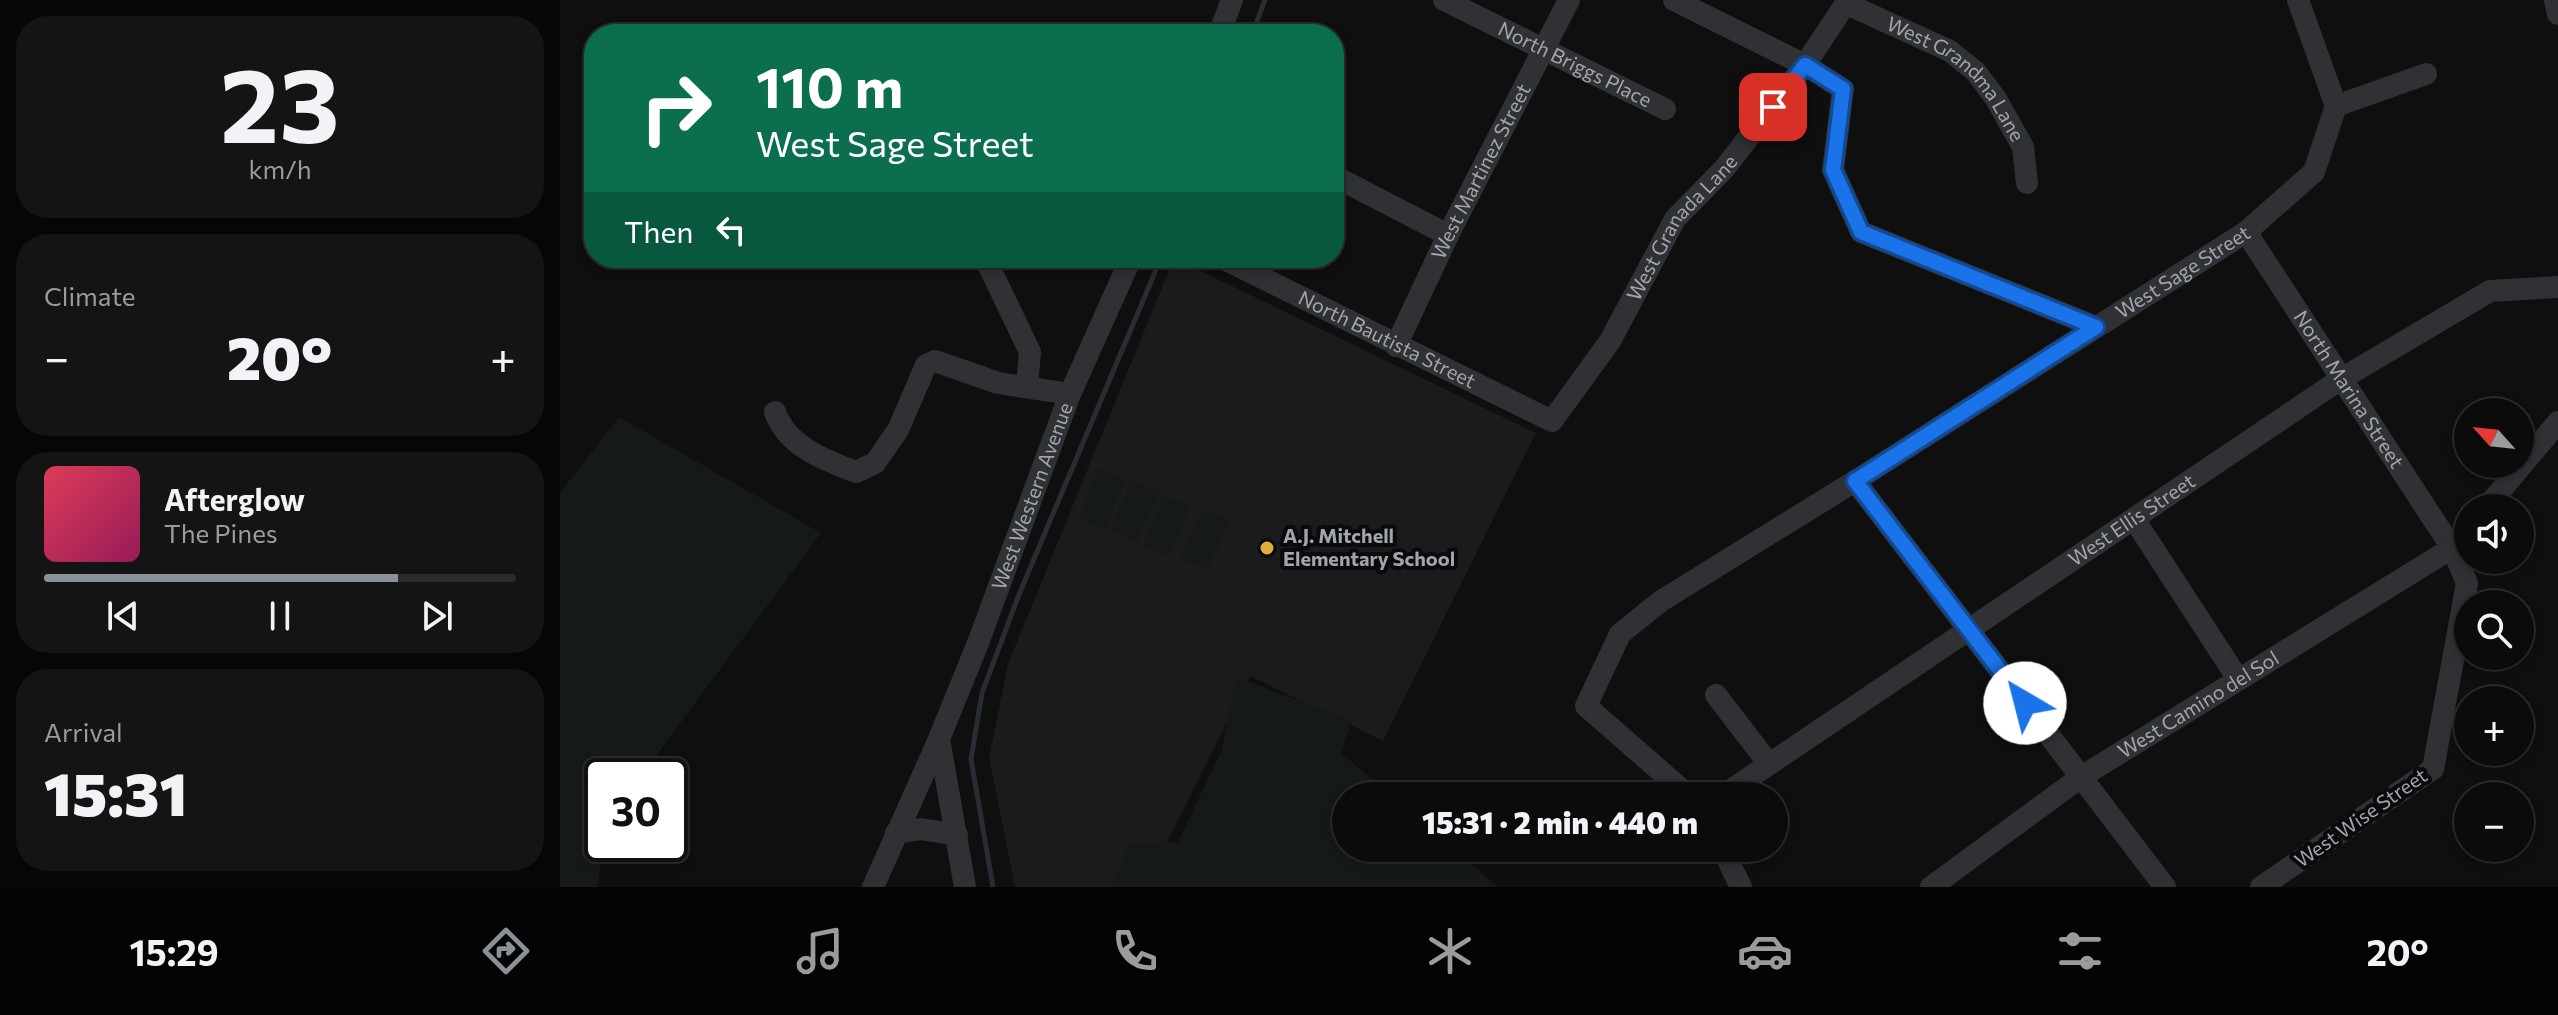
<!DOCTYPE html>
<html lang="en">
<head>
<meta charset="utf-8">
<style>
  :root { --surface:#0b0b0c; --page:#141415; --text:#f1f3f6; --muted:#9a9b9d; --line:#2b2b2d; --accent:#8c9099 }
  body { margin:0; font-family:Commissioner,sans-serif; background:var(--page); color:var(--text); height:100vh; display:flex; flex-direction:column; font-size:30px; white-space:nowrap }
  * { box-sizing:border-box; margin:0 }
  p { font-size:26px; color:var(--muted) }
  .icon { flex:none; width:44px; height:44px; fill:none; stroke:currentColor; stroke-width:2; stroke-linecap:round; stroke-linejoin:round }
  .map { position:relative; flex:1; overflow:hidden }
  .drawer { display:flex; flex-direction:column; gap:16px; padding:16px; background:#060607; width:560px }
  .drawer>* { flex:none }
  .hud { position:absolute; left:24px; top:24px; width:760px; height:244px; border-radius:32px; box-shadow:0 4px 12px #0003,0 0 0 2px var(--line); background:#0b6e4f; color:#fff; overflow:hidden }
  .needle { width:52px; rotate:297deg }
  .tools { position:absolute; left:1894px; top:398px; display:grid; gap:16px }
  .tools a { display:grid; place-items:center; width:80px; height:80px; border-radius:50%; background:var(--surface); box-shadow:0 4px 12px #0003,0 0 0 2px var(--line); font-size:40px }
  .speed { position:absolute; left:24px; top:758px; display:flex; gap:16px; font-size:40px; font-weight:700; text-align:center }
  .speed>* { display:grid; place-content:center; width:104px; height:104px; border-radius:50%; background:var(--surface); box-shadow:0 4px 12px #0003,0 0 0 2px var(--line); line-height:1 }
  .speed .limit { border:4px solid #111; border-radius:12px; background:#fff; color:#111 }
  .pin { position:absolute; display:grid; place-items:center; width:68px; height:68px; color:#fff; margin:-34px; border-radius:16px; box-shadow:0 4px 12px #0006 }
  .me { position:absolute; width:88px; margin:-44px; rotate:323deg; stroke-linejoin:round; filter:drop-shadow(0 0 6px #0008) }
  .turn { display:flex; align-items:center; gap:28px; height:168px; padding:0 40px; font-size:36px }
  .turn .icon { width:104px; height:104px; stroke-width:2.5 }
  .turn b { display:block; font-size:56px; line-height:68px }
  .then { display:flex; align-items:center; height:76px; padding:0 40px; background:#0003; gap:16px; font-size:30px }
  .big { font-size:60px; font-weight:800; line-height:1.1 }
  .drawer .tile { flex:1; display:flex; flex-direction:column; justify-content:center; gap:12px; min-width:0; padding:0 28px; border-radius:32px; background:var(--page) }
  .drawer .dial { align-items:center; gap:0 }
  .dial b { font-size:104px; line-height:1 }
  .song { display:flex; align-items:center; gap:24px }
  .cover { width:96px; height:96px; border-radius:12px; background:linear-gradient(135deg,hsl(350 70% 55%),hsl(330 70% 35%)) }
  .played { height:8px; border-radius:4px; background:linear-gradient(90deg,var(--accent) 75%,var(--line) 75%) }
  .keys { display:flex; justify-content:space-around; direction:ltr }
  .heat { display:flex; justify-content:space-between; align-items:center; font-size:44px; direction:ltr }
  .trip { position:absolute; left:772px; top:782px; width:456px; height:80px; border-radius:40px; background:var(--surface); box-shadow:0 4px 12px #0003,0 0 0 2px var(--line); font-weight:800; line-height:80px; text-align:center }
  .dock { display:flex; height:128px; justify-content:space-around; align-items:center; background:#040405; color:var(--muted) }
  .dock .icon { width:56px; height:56px }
  .dock .active { color:var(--accent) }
  .dock b { font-size:36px; color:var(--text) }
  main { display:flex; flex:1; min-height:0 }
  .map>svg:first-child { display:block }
</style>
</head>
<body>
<main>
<section class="drawer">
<div class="tile dial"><b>23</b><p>km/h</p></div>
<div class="tile"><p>Climate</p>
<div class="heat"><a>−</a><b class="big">20°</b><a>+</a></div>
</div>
<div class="tile">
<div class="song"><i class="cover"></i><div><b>Afterglow</b><p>The Pines</p></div></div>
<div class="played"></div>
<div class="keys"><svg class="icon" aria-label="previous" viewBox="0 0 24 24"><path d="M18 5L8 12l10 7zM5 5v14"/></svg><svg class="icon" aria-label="pause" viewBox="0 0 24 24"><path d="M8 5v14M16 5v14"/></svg><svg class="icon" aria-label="next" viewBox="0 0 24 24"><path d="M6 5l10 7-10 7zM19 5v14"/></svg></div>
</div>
<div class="tile"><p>Arrival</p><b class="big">15:31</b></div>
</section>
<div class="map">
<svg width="1998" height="887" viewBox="0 0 1998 887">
  <rect width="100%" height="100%" fill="#0f0f10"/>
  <path fill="#1b1b1d" d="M614 258 976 433 823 741 690 676 585 887H455L429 757 448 664Z"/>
  <g fill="#161a17">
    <path d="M59 417 261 533 81 776H42V844H45L37 887H0V493Z"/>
    <path d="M539 468 566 479 545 530 518 518Z"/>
    <path d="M572 481 599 492 577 542 550 531Z"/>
    <path d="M604 495 631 506 610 557 583 545Z"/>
    <path d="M642 509 669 520 648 570 620 559Z"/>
    <path d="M676 677 792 720 781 753 832 796H786V848H892L938 887H552L569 843 618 842 662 750Z"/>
  </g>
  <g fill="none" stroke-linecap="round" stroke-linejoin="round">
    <g stroke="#272d32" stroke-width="5">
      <path d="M692 34 705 0"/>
      <path d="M433 887 411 759 422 693 460 592 601 258"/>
    </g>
    <g stroke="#303135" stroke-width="22">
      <path id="s1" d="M884 0 1105 109"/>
      <path d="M1114 0 1245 65 1283 89 1273 170 1301 232 1536 327"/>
      <path d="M1738 0 1776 106"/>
      <path d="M1995 0 1998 14"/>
      <path id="s2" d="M1287 4 1390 51 1416 72 1436 99 1463 147 1467 183"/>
      <path d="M659 34 672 0"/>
      <path d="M774 176 888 235"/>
      <path id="s3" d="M1686 232 1892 548 1907 583 1873 769 1701 887"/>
      <path d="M425 258 470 352 467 386"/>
      <path id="s4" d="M662 258 992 421 1050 341 1115 219 1164 169 1245 65 1288 0"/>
      <path id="s5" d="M836 346 888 235 1009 0"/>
      <path d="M215 412C227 446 264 460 296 472L315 463 338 430 366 365 375 361 438 383 510 394"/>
      <path d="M1295 481 1605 887"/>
      <path d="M1926 508 1998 422"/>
      <path d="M1574 519 1678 679"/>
      <path d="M1156 695 1209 764"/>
      <path d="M379 739 405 887"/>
      <path id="s6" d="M1129 796 1026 706 1060 634 1101 601 1295 481 1686 232 1754 172 1776 106 1866 74"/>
      <path id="s7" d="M1162 796 1781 379 1930 291 1998 287"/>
      <path d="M336 833 361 829 397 835"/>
      <path d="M1162 848 1181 887"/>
      <path id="s8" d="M313 887 379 739 418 643 510 394 571 258"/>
      <path id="s9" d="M1371 887 1521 777 1892 548 1908 529"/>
    </g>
  </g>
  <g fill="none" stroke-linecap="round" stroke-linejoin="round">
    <g stroke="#114b97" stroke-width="20">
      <path id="route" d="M1213 107 1245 65 1283 89 1273 170 1301 232 1536 327 1295 481 1465 703"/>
    </g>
    <use href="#route" stroke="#1a73e8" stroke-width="14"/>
  </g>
  <circle fill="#dfad38" stroke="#0a0a0b" stroke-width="3" cx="707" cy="548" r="8"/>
  <g text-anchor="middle" stroke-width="8" stroke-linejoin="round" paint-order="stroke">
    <g font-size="20" fill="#a1a5b0" stroke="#0a0a0b">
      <text dy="7" stroke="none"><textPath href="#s1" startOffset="146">North Briggs Place</textPath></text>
      <text dy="7" stroke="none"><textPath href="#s2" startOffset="136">West Grandma Lane</textPath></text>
      <text dy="7" stroke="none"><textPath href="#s5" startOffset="194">West Martinez Street</textPath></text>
      <text dy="7" stroke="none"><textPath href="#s4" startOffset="602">West Granada Lane</textPath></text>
      <text dy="7" stroke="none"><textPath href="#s6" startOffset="886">West Sage Street</textPath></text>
      <text dy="7" stroke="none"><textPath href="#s4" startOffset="184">North Bautista Street</textPath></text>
      <text dy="7" stroke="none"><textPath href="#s3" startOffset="188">North Marina Street</textPath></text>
      <text dy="7" stroke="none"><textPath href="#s8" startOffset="422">West Western Avenue</textPath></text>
      <text dy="7" stroke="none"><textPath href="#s7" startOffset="494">West Ellis Street</textPath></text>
      <text dy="7" stroke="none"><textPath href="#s9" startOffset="324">West Camino del Sol</textPath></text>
      <text transform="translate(1801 818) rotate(-35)" y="7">West Wise Street</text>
    </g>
    <g font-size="20" font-weight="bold" fill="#a1a5b0" stroke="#0a0a0b" text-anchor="start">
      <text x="723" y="543">A.J. Mitchell<tspan x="723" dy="23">Elementary School</tspan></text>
    </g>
  </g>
</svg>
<div class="tools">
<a><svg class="needle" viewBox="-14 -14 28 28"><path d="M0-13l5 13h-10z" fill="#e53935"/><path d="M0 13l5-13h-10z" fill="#9a9b9d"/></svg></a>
<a><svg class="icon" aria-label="sound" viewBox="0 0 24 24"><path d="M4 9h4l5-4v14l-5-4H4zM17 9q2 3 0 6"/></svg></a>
<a><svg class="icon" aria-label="search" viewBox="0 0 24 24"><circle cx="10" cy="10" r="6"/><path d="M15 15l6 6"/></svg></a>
<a>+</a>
<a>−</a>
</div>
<div class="speed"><div class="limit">30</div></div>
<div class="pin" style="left:1213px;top:107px;background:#d93025"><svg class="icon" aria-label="arrive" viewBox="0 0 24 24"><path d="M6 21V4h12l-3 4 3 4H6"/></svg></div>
<svg class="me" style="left:1465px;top:703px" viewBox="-20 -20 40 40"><circle r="19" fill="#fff"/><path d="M0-13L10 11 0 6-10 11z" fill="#1a73e8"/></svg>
<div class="trip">15:31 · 2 min · 440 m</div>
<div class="hud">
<div class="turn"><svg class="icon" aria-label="right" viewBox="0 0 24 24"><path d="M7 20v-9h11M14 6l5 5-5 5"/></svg><div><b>110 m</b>West Sage Street</div></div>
<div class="then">Then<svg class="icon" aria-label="left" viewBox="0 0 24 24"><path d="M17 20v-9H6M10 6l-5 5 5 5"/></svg></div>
</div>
</div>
</main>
<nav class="dock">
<b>15:29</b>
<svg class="icon active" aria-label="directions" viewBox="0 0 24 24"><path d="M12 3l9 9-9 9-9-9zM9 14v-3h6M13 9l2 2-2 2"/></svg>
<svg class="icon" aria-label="music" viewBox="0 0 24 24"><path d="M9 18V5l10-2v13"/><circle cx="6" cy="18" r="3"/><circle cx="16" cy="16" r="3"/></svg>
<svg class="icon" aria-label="phone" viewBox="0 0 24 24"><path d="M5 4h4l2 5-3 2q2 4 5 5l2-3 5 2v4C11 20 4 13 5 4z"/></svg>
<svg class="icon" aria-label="climate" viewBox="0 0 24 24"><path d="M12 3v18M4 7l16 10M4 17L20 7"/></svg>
<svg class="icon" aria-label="car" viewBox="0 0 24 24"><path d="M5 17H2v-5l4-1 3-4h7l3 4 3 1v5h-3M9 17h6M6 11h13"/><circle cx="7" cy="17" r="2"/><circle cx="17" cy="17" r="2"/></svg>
<svg class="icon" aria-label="filters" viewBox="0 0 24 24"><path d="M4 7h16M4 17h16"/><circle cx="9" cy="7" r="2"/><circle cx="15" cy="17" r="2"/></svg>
<b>20°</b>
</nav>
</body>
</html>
